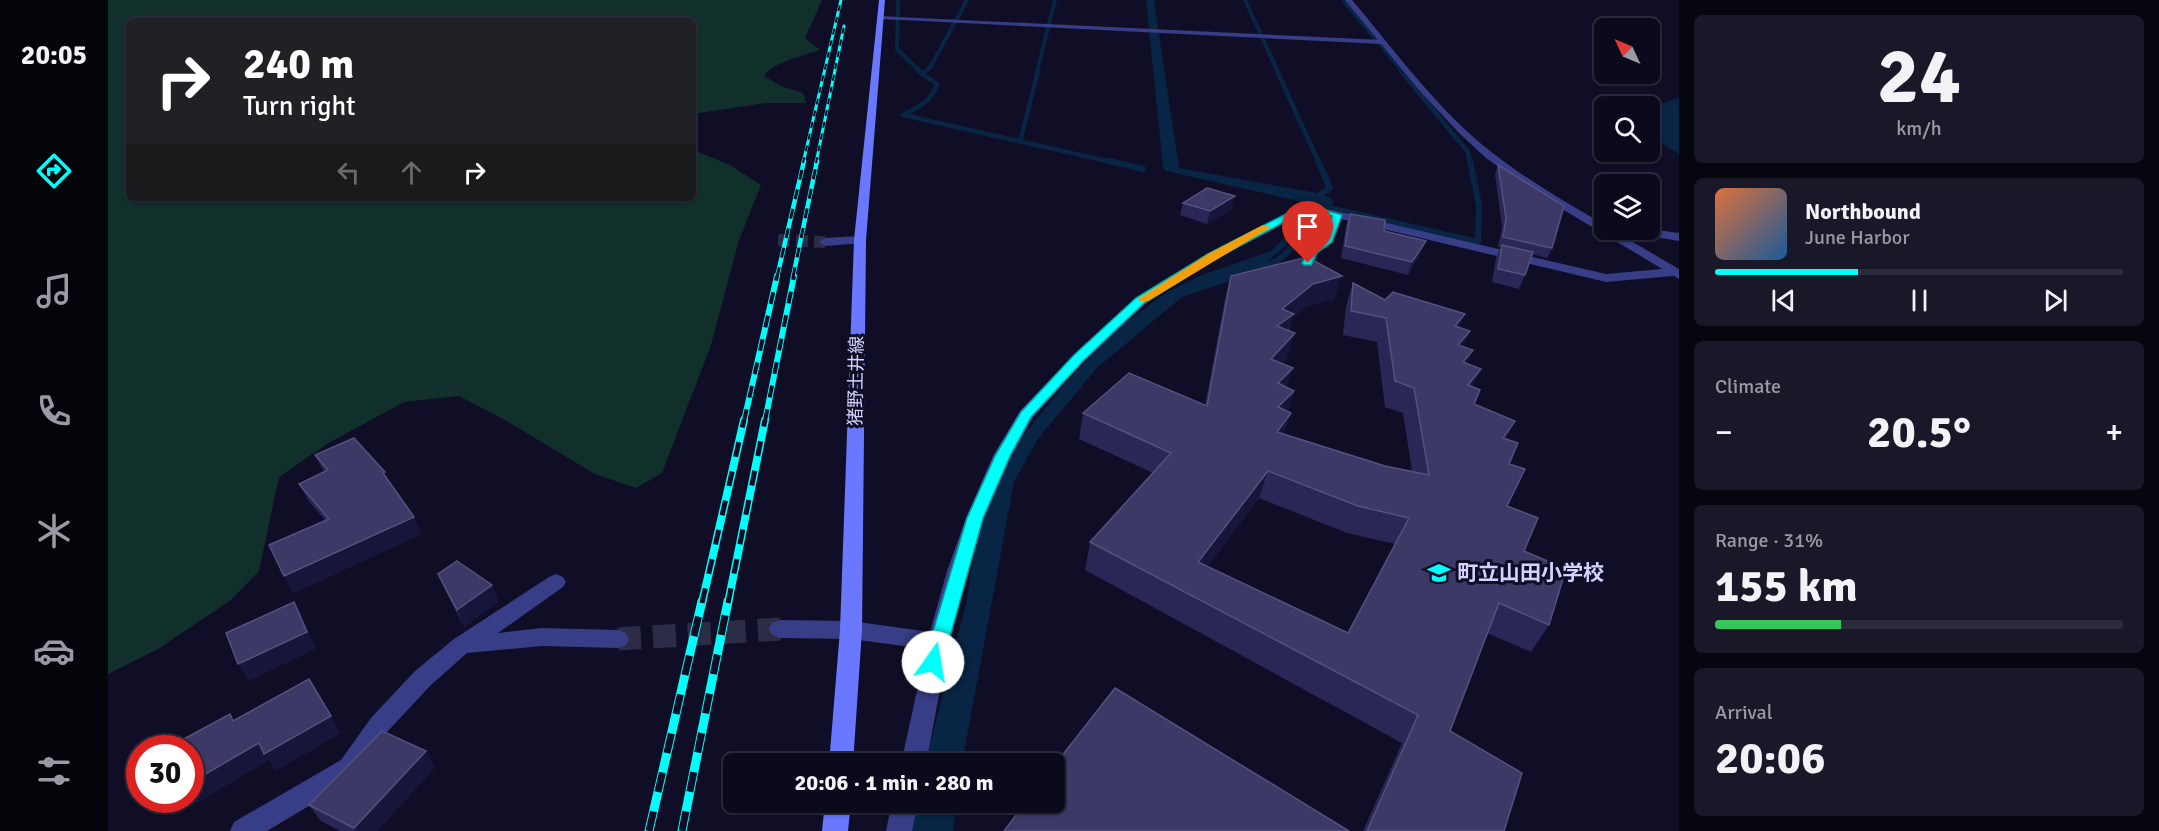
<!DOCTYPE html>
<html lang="en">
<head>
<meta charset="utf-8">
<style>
  :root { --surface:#0b0a1c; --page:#191829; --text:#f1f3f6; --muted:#9a9aa3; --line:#2b2b3b; --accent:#00fefa }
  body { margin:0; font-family:Signika,"Noto Sans JP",sans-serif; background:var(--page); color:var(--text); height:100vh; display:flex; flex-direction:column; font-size:22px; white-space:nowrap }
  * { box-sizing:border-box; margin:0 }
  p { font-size:20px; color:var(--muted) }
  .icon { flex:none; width:33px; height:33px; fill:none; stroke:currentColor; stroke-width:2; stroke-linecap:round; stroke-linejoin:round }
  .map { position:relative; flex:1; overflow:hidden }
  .drawer { display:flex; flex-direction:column; gap:15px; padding:15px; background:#06060f; width:480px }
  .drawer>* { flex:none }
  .banner { position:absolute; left:18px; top:18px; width:570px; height:183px; border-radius:9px; box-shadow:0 2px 4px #0004,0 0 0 2px var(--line); background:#202124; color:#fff; overflow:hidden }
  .needle { width:39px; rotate:314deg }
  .controls { position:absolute; left:1486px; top:18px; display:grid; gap:12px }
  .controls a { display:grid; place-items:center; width:66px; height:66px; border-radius:9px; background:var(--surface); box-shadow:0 2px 4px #0004,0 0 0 2px var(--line); font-size:30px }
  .speed { position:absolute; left:18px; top:735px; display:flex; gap:12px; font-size:30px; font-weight:700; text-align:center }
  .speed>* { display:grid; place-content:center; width:78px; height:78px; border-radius:50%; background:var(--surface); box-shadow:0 2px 4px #0004,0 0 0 2px var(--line); line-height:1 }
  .speed .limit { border:9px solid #d22; background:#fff; color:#111 }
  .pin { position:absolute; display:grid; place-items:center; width:51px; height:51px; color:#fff; margin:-62px -26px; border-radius:50% 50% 50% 0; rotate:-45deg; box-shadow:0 0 6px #0007 }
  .pin .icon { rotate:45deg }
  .me { position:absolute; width:66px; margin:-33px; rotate:13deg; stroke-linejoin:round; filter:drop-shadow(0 0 4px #0008) }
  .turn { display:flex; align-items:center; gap:21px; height:126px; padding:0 18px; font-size:27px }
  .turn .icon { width:78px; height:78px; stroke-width:2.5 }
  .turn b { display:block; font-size:42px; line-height:51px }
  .lanes { display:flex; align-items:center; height:57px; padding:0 18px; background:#0003; justify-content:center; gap:30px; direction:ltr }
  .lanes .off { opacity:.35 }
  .big { font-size:45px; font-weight:700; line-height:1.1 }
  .drawer .widget { flex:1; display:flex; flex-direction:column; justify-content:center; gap:9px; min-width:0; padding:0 21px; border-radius:9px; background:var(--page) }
  .drawer .dial { align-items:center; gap:0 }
  .dial b { font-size:78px; line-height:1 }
  .song { display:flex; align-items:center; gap:18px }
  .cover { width:72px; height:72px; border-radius:9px; background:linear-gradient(135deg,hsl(20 70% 55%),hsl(210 70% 35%)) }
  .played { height:6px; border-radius:3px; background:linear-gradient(90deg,var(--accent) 35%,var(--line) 35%) }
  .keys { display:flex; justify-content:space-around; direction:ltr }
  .heat { display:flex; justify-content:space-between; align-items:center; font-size:33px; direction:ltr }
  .charge { height:9px; border-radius:4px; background:linear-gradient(90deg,#34c759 31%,var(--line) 0) }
  .trip { position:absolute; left:615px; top:753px; width:342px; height:60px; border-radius:9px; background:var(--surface); box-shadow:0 2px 4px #0004,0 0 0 2px var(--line); font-weight:700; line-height:60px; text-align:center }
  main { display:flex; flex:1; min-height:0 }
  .menu { display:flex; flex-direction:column; width:108px; justify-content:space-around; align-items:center; background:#04040b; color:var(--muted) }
  .menu .icon { width:42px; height:42px }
  .menu .selected { color:var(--accent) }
  .menu b { font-size:27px; color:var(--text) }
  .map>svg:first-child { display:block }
</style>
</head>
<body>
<main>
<nav class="menu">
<b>20:05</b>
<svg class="icon selected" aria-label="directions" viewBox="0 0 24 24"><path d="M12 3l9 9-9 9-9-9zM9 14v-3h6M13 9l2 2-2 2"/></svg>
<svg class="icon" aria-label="music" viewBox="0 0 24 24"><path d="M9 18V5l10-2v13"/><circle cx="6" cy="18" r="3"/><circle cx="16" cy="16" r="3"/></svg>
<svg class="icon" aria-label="phone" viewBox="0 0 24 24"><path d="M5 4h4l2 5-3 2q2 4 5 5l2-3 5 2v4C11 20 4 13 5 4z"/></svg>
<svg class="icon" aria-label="climate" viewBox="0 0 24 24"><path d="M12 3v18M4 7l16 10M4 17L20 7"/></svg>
<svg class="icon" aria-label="car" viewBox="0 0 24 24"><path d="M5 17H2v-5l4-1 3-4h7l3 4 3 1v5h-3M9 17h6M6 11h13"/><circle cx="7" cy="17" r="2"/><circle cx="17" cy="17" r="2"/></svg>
<svg class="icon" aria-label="filters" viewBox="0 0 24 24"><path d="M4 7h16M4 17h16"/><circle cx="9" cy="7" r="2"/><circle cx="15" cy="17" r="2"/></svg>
</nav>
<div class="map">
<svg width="1571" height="831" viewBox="0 0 1571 831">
  <rect width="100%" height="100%" fill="#0f0e26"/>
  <path fill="#11302b" d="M0 0H714L697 38 712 50C696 56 666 61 656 76L675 87 695 93 698 103H658L585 114V21H21V198H585V150L622 165 653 185 631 240 603 345 554 473 528 488 487 474 395 419 351 396 296 402 219 444 171 477 151 571 123 600 50 649 0 674Z"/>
  <g fill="#082545">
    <path d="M1038 0H1046L1071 168 1203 192 1223 198 1226 203 1159 262 1087 286 989 368 929 440 906 482 854 763 817 764 858 604 869 536 885 493 910 442 961 379 1009 329 1059 292 1094 275 1163 251 1202 212 1200 206 1190 201 1058 171 1055 167Z"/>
    <path d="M1571 98V154C1550 141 1540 137 1542 110L1552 104Z"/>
    <path d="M807 803H848L845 831H802Z"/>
  </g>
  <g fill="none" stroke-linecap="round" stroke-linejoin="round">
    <g stroke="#082545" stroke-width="4">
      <path d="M790 0 789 49 813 72"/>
      <path d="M1137 0 1170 72"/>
      <path d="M1235 0 1295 72"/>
      <path d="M817 72 823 66 859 0"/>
      <path d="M929 72 947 0"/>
    </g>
    <g stroke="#082545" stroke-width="4.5">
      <path d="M810 71 829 84C824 101 810 108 795 115L1008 163"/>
      <path d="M1169 71 1211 163"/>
      <path d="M1293 71 1360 152 1362 163"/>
      <path d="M815 74 818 71"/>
      <path d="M912 142 930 71"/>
    </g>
    <g stroke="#082545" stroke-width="6">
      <path d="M1001 161 1035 169"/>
      <path d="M1207 198 1222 188 1210 161"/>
      <path d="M1213 206 1370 242 1371 205 1362 161"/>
      <path d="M1121 277 1169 261 1202 232 1213 218 1209 205"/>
    </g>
    <path stroke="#082545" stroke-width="8" d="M1073 293 1125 276"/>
    <path stroke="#2c2c47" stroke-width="12" stroke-dasharray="12 6" stroke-linecap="butt" d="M670 240 717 242"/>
    <path stroke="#2c2c47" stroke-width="23" stroke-dasharray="23 12" stroke-linecap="butt" d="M510 639 672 629"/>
    <g fill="#373d87" fill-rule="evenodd">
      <path d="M771 16 1274 40 1278 42 1274 44 773 19Z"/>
      <path d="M1197 204 1498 274 1565 268 1570 269 1571 273 1565 276 1498 282 1233 219 1225 242 1210 253 1202 274 1195 278 1188 274 1201 248 1214 240 1223 217 1199 211 1107 260 1037 304 976 361 925 417 903 456 876 518 859 571 841 642 818 764H793L818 649 743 639 672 638 664 635 661 629 664 623 672 620 743 621 822 632 839 571 858 518 885 456 912 411 966 355 1027 298 1099 254Z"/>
      <path d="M1542 229 1571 233V241L1529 234 1523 230Z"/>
      <path d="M752 236 756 237 758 240 756 243 717 246 711 242 717 238Z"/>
      <path d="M448 574 455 577 458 582 455 587 390 633 434 628 510 630 518 633 521 639 518 645 510 648 434 646 359 653 323 685 279 732 251 776 159 831H122L126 822 233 760 263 718 307 671 346 639 441 577Z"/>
      <path d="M784 802H810L804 831H778Z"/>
    </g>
    <path fill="#373d87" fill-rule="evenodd" d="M1237 0H1244C1288 52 1331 112 1386 154 1421 181 1459 203 1497 225V230H1504L1571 269V279L1439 200 1378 158 1352 134 1311 90Z"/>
    <g fill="#6a77ff" fill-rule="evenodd">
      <path d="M771 0H777L758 240 754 630 745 764H721L732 630 746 240Z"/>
      <path d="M717 802H743L740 831H714Z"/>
    </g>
    <g stroke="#00fefa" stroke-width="3">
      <g id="rail-far4">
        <path d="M695 163 733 0"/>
        <path d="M708 163 736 26"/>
      </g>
    </g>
    <g stroke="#00fefa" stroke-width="4.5">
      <g id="rail-far3">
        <path d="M669 277 696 161"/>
        <path d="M685 277 709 161"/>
      </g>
    </g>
    <g stroke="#00fefa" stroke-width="6">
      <g id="rail-far2">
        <path d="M636 421 669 276"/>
        <path d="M657 421 686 276"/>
      </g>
    </g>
    <g stroke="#00fefa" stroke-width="8">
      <g id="rail-far1">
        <path d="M594 603 636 420"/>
        <path d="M620 603 657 420"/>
      </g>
    </g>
    <g stroke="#00fefa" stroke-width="9">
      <g id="rail">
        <path d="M541 831 594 601"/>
        <path d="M574 831 620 601"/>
      </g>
    </g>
    <use href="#rail-far4" stroke="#0f0e26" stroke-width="2" stroke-dasharray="6" stroke-linecap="butt"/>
    <use href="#rail-far3" stroke="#0f0e26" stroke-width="3" stroke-dasharray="10" stroke-linecap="butt"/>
    <use href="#rail-far2" stroke="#0f0e26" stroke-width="4" stroke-dasharray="12" stroke-linecap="butt"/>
    <use href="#rail-far1" stroke="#0f0e26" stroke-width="5" stroke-dasharray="15" stroke-linecap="butt"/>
    <use href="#rail" stroke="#0f0e26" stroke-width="7" stroke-dasharray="20" stroke-linecap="butt"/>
  </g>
  <g fill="#2a2655" fill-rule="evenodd">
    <path d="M1390 165 1444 248 1439 258 1424 254 1417 275 1411 289 1384 282 1388 258 1393 247H1390L1394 227 1387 174Z"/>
    <path d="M1075 203 1124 209 1099 224 1072 215Z"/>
    <path d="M1242 214 1276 231 1313 253 1300 275 1233 258 1238 226Z"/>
    <path d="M1123 276 1226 299 1198 307 1184 318 1181 331 1179 358 1174 363 1179 387 1186 391 1180 411 1176 434 1277 466 1304 471 1295 413 1277 407 1269 342 1235 335 1238 306 1245 283 1277 300 1362 331 1355 346 1365 350 1359 364 1373 369 1364 387 1366 404 1407 421 1398 439 1401 464 1399 506 1416 551 1441 625 1423 652 1379 633 1342 731 1396 831H1255L1294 743 977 570 982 542 1045 473 971 439 975 413 1097 405 1117 299ZM1151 498 1239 533 1287 544 1240 633 1099 567Z"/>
    <path d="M207 455 282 483 306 517 313 534 186 593 176 576 217 520 200 500 191 484 216 472Z"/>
    <path d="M330 574 384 585 390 602 356 627 337 590Z"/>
    <path d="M327 767 269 831H232L213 821 201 805Z"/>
  </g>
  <g fill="#17153a">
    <path d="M1127 196 1124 209 1099 224 1102 211Z"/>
    <path d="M1318 241 1313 253 1300 275 1304 262Z"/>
    <path d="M1234 276 1226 299 1198 307 1184 318 1178 338 1162 350 1174 309 1205 284Z"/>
    <path d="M1357 314 1347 338V326Z"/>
    <path d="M1362 331 1351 355 1350 345Z"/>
    <path d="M1187 333 1179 358 1156 384 1163 359Z"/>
    <path d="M1365 350 1354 375 1355 362Z"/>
    <path d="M1185 368 1177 393 1170 383Z"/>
    <path d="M1373 369 1361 394 1360 385Z"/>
    <path d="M1186 391 1178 416 1170 407Z"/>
    <path d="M1183 413 1175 438 1169 432Z"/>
    <path d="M1407 421 1394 447 1395 438Z"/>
    <path d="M1160 471 1151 498 1082 590 1090 562Z"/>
    <path d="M306 517 313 534 186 593 176 576Z"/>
    <path d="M384 585 390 602 356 627 349 610Z"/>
    <path d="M186 602 195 619 208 649 141 681 130 664Z"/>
    <path d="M201 679 233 733 168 771 161 760 79 809 71 800H82V783L151 743Z"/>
    <path d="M318 751 327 767 269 831H248L246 828Z"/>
  </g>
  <g fill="#3c3967" stroke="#54517f" stroke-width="1.5" fill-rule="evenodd">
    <path d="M1390 165 1456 206 1444 248 1395 237 1398 218Z"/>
    <path d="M1099 188 1127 196 1102 211 1075 203Z"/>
    <path d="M1242 214 1277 220 1276 231 1318 241 1304 262 1237 246Z"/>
    <path d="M1394 245 1425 252 1417 275 1390 269Z"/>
    <path d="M1199 257 1234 276 1205 284 1174 309 1186 314 1169 326 1187 333 1163 359 1185 368 1170 383 1186 391 1170 407 1183 413 1169 432 1277 466 1321 475 1306 388 1287 381 1278 318 1243 311 1245 283 1277 300 1285 292 1357 314 1347 326 1362 331 1350 345 1365 350 1355 362 1373 369 1360 385 1372 390 1366 404 1407 421 1395 438 1410 443 1401 464 1417 469 1399 506 1430 518 1416 551 1458 569 1441 625 1391 603 1342 731 1414 773 1396 831H1259L1310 715 982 542 1063 453 975 413 1021 373 1099 406 1123 276ZM1160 471 1250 506 1301 518 1240 633 1090 562Z"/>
    <path d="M246 438 277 472 275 473 306 517 176 576 161 545 221 519 191 484 220 470 207 455Z"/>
    <path d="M349 561 384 585 349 610 330 574Z"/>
    <path d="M186 602 199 632 130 664 118 633Z"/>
    <path d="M201 679 223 716 156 754 151 743 82 783V748H59L122 714 125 721Z"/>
    <path d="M1007 688 1241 831H896L918 802H946V766Z"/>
    <path d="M274 731 318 751 246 828 201 805Z"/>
  </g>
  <path fill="#00fefa" stroke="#00a5a2" stroke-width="1.5" d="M1197 204 1234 215 1224 242 1209 253 1203 265H1196L1194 263 1201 249 1215 241 1224 216 1199 210 1107 259 1036 303 975 361 923 417 902 456 875 518 835 662 832 668 825 670 819 668 816 662 859 518 887 456 913 412 966 355 1028 298 1100 254Z"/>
  <path fill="#f59e0b" d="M1155 225 1163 227 1040 301H1032L1030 299 1100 254Z"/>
  <defs>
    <g id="school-bare" transform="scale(1.8)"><path d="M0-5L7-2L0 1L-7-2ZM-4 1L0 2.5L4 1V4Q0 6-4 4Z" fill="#00fefa" stroke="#0f0e26" stroke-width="2.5" paint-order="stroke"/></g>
  </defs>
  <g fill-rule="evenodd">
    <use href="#school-bare" x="1331" y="573"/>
  </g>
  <g text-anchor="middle" stroke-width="6" stroke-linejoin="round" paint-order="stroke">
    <g font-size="18" fill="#d3d3ff" stroke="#0f0e26">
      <text transform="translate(748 381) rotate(-89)" y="6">猪野土井線</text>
    </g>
    <g font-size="21" font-weight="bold" fill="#d3d3ff" stroke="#0f0e26" text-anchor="start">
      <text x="1349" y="580">町立山田小学校</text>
    </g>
  </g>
</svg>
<div class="controls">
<a><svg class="needle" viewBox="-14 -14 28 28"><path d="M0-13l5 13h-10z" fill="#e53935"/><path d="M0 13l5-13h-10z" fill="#9a9aa3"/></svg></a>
<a><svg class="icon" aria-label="search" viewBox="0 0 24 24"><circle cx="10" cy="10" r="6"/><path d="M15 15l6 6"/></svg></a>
<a><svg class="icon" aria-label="layers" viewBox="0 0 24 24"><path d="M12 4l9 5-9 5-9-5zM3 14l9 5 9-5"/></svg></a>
</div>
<div class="speed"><div class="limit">30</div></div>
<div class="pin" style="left:1200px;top:263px;background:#d93025"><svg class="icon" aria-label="arrive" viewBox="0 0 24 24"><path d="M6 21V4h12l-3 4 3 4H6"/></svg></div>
<svg class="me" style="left:825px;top:662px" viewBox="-20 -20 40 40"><circle r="19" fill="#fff"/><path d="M0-13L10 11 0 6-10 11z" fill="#00fefa"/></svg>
<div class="trip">20:06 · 1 min · 280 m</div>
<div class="banner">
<div class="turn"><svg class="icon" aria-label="right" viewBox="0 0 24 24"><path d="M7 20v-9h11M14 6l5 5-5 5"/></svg><div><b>240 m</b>Turn right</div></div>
<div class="lanes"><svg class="icon off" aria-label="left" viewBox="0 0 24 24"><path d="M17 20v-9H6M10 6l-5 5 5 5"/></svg><svg class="icon off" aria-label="ahead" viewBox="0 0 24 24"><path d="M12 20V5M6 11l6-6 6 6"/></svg><svg class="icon" aria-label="right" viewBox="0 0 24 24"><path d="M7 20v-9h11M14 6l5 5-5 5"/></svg></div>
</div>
</div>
<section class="drawer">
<div class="widget dial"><b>24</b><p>km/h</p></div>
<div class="widget">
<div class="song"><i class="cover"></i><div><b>Northbound</b><p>June Harbor</p></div></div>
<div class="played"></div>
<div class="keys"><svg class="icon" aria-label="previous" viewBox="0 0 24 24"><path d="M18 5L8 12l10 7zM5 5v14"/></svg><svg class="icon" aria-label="pause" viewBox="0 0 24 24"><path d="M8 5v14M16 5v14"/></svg><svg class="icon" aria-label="next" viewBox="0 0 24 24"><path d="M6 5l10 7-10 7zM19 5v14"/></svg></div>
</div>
<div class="widget"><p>Climate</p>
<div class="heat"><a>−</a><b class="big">20.5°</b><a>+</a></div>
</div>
<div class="widget"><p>Range · 31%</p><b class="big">155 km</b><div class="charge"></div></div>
<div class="widget"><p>Arrival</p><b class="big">20:06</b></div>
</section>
</main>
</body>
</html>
